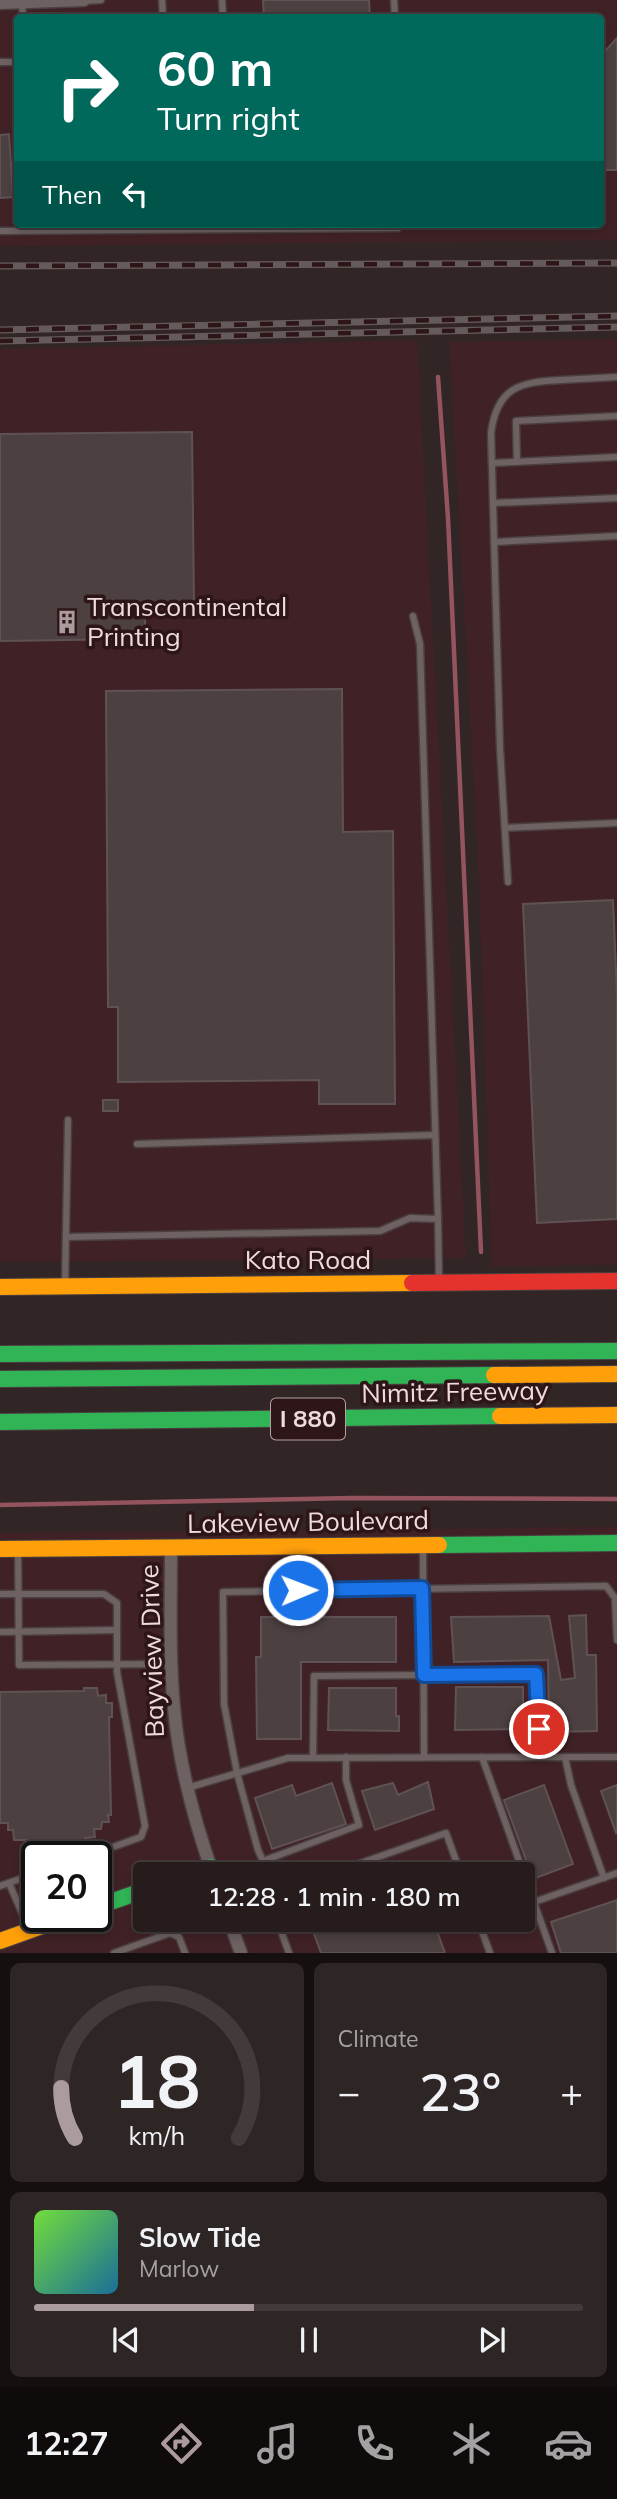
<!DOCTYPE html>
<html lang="en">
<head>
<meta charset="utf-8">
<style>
  :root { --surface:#261c1c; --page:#2e2525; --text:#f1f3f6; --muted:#a4a1a3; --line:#423a3b; --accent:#ac9b9d }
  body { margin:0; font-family:Mulish,sans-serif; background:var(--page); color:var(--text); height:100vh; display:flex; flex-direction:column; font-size:26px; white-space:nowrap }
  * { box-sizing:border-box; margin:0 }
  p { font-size:23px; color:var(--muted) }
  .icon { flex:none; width:38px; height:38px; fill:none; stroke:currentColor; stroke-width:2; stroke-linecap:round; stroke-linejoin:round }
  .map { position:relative; height:1953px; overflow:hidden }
  .sheet { display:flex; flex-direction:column; gap:10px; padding:10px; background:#150f0f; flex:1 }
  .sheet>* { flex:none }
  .guide { position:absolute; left:14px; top:14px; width:590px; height:214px; border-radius:7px; box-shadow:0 4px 10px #0003,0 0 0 2px var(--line); background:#00695c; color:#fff; overflow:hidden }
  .speed { position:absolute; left:21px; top:1841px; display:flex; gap:14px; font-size:35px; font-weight:700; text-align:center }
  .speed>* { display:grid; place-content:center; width:91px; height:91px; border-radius:50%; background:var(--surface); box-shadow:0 4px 10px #0003,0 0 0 2px var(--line); line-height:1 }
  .speed .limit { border:4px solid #111; border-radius:10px; background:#fff; color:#111 }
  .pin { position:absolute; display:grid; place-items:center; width:60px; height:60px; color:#fff; margin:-30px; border:4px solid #fff; border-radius:50%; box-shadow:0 2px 7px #0007 }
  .me { position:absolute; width:77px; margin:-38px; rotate:89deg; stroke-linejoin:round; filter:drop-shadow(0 0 5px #0008) }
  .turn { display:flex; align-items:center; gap:24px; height:147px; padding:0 28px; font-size:32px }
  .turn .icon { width:91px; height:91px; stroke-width:2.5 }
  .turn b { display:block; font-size:49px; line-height:60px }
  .then { display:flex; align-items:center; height:66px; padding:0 28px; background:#0003; gap:14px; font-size:26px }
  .big { font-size:52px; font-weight:600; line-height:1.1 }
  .sheet .tile { flex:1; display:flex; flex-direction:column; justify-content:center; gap:10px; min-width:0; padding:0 24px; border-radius:10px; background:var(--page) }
  .sheet .dial { align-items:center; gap:0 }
  .dial svg { height:182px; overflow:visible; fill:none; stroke:var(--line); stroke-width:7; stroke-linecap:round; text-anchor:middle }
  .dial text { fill:var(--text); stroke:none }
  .song { display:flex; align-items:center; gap:21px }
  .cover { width:84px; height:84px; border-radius:10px; background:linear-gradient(135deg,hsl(100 70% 55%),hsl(200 70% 35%)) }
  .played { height:7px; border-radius:4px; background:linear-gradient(90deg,var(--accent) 40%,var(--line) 40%) }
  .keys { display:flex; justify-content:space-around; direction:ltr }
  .heat { display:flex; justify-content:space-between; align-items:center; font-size:38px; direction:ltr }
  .sheet .tiles { flex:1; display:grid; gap:10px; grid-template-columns:1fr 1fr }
  .tile:last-child { grid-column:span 2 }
  .trip { position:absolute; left:133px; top:1862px; width:402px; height:70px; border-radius:7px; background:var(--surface); box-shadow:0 4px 10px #0003,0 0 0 2px var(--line); font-weight:600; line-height:70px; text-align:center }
  .tabs { display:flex; height:112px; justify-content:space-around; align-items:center; background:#0f0b0b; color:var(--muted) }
  .tabs .icon { width:49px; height:49px }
  .tabs .on { color:var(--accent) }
  .tabs b { font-size:32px; color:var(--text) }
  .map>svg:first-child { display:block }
</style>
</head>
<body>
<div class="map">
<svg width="617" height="1953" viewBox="0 0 617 1953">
  <rect width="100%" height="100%" fill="#322526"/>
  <g fill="#402226" fill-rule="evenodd">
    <path d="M0 0H617V240L0 246ZM18 18H600V224H18Z"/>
    <path d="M617 339V1265L492 1266 478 858 449 342Z"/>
    <path d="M417 340 466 1258 0 1262V349Z"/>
    <path d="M617 1527V1953H0V1533ZM37 1857H96V1916H37ZM145 1874H523V1920H145Z"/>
  </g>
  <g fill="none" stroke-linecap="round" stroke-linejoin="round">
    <g stroke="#93545e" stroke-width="4.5">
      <path d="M438 377 448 518 481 1252"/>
      <path d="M0 1505 352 1498 617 1499"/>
    </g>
  </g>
  <g fill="#4c4041" stroke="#5f5254" stroke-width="2">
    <path d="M263 0H369L370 18H264Z"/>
    <path d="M617 38V170H600V57Z"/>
    <path d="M9 134 13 197 0 198V135Z"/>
    <path d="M192 432 194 604 145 605V629H134V639L0 641V434Z"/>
    <path d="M342 689 343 832 393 831 395 1104H319V1080L118 1082V1007H108L106 691Z"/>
    <path d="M613 900 617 995V1219L537 1223 523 904Z"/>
    <rect x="103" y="1100" width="15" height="11"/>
    <path d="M586 1615 587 1655H596L597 1731 549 1732 548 1660 454 1662 451 1617 549 1616 561 1680 575 1678 569 1616Z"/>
    <path d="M261 1617H396V1662H301V1739H257L256 1657H261Z"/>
    <path d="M456 1687H523V1729L455 1730Z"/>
    <path d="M84 1688H97L98 1696 106 1695V1703H112V1717H109L111 1815H108L109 1822H102L101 1829H94L95 1837 85 1838V1840H14L13 1830H8V1823H0V1692L84 1691Z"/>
    <path d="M329 1688H396V1716H399V1731L328 1730Z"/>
    <path d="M428 1782 434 1809 375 1830 362 1791 393 1783 398 1795Z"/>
    <path d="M332 1783 346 1824 272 1849 255 1798 292 1785 296 1796Z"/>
    <path d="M544 1785 573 1864 533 1879 504 1800Z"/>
    <path d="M617 1785V1832L616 1833 601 1791Z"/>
    <path d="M617 1900V1953H561L551 1922Z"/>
    <path d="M309 1920H433L445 1953H321Z"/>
  </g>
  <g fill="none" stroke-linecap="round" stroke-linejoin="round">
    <g stroke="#4b4041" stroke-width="9">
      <g id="lane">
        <path d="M162 0 163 18"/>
        <path d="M222 0 223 18"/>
        <path d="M394 0 395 18"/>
        <path d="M84 1 101 0"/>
        <path d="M22 2 23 18"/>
        <path d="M0 62H18"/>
        <path d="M0 231 398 228 401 224"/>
        <path d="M517 462 516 421 617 416"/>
        <path d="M492 463 617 457"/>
        <path d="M493 503 617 498"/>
        <path d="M494 542 617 536"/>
        <path d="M413 616 420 644 438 1219"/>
        <path d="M505 828 617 823"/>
        <path d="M508 882 500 748 491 433C497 387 520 382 561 380 580 379 598 378 617 377"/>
        <path d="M137 1144 435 1135"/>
        <path d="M66 1237 380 1231 410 1218 438 1219 439 1280"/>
        <path d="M65 1285 68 1120"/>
        <path d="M423 1546 424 1757"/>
        <path d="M18 1549 19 1665 172 1664"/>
        <path d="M0 1594H104L117 1603V1672L145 1826 141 1837 85 1857"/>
        <path d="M0 1632 117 1630"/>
        <path d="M313 1757 314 1676 536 1674 540 1757"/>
        <path d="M346 1757V1780L359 1825 263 1861 258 1850 237 1773 224 1704 223 1592 606 1586 615 1598 617 1640"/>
        <path d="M482 1757 552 1953"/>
        <path d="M565 1757 571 1785 604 1878"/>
        <path d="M187 1788 288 1758 617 1757"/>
        <path d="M330 1874 446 1833 461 1874"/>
        <path d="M9 1883 29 1929"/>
        <path d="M0 1886 37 1873"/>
        <path d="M534 1902 617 1873"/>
        <path d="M277 1920 289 1953"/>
        <path d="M478 1920 490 1953"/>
        <path d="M114 1953 170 1933 179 1937 185 1953"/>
      </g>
    </g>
    <g stroke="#4b4041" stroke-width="15">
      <g id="street">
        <path d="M0 3 84 0"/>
        <path d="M171 1547C171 1600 169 1655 174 1708 179 1765 194 1820 213 1874"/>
        <path d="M229 1920 241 1953"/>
      </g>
    </g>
    <g stroke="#4b4041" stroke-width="18">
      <g id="fast">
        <path d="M0 1354 617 1351"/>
        <path d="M0 1379 494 1375"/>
        <path d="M0 1422 500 1416"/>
        <path d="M439 1545 617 1543"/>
        <path d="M190 1874 211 1867"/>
        <path d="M96 1907 145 1890"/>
      </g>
    </g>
    <g stroke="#4b4041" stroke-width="18">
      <g id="slow">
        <path d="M0 1287 412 1283"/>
        <path d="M494 1375 617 1374"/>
        <path d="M500 1416 617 1415"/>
        <path d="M0 1549 439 1545"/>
        <path d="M0 1941 70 1916"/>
      </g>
    </g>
    <g stroke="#4b4041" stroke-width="18">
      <path id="jam" d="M412 1283 617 1281"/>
    </g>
    <use href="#lane" stroke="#6d6162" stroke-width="6"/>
    <use href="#street" stroke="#6d6162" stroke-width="12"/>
    <use href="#fast" stroke="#30b455" stroke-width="16"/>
    <use href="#slow" stroke="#ff9f0a" stroke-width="16"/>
    <use href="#jam" stroke="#e5322d" stroke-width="16"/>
    <g stroke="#665b5c" stroke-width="7">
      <g id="rail">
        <path d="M0 266 617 263"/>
        <path d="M0 330 617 316"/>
        <path d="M0 341 617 327"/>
      </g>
    </g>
    <use href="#rail" stroke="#2d1518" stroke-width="4.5" stroke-dasharray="13" stroke-linecap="butt"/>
  </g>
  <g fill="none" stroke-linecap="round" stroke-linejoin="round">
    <g stroke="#114b97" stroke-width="18">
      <path id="route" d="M298 1590 422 1588 424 1675 536 1674 539 1729"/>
    </g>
    <use href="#route" stroke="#1a73e8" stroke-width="12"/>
  </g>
  <defs>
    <g id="building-bare" transform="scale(1.89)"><path d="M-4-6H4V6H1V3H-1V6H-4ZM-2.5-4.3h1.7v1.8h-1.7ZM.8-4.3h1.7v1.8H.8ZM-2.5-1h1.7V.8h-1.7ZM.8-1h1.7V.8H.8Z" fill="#ac9b9d" stroke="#2d1518" stroke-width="2.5" paint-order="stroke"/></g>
  </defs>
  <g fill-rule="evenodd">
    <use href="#building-bare" x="67" y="622"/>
  </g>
  <g text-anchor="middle" stroke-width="7" stroke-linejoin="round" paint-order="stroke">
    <rect fill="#2d1518" stroke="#b3a0a2" stroke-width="2" x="271" y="1398.5" width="74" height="41" rx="5"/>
    <g font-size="24" font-weight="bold" fill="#eddbdd">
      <text x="308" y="1427">I 880</text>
    </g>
    <g font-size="26" fill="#eddbdd" stroke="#2d1518" text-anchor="start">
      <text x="87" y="616">Transcontinental<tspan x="87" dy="30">Printing</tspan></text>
    </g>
    <g font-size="26" fill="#eddbdd" stroke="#2d1518">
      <text x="308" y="1269">Kato Road</text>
      <text transform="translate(455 1392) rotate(-1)" y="9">Nimitz Freeway</text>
      <text transform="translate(308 1522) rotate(-1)" y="9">Lakeview Boulevard</text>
      <text transform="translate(152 1651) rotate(-92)" y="9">Bayview Drive</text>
    </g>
  </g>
</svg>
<div class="speed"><div class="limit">20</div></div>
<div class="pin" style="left:539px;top:1729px;background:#d93025"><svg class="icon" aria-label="arrive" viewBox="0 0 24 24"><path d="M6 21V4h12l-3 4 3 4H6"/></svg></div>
<svg class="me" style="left:298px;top:1590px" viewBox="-20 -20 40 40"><circle r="17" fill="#1a73e8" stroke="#fff" stroke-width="3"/><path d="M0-11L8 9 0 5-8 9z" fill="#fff"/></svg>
<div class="trip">12:28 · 1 min · 180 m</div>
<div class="guide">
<div class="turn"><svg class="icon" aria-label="right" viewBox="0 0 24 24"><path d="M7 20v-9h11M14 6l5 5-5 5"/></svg><div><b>60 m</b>Turn right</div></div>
<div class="then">Then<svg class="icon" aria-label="left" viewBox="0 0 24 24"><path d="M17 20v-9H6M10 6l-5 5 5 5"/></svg></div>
</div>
</div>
<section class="sheet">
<div class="tiles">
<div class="tile dial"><svg viewBox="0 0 100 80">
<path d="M14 69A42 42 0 1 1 86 69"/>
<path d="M14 69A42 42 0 0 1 8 47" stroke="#ac9b9d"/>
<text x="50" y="56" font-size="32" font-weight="700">18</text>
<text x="50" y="72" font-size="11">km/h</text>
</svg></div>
<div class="tile"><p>Climate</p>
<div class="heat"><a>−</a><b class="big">23°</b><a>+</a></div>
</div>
<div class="tile">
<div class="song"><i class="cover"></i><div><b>Slow Tide</b><p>Marlow</p></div></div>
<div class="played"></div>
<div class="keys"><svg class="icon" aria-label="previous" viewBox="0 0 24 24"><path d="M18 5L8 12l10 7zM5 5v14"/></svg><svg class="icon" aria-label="pause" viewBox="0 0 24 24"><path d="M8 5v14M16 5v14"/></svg><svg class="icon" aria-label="next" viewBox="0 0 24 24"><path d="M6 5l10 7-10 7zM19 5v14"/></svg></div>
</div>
</div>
</section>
<nav class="tabs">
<b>12:27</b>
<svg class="icon on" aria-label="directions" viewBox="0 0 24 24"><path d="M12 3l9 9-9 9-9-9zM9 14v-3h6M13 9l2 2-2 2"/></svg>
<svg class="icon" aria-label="music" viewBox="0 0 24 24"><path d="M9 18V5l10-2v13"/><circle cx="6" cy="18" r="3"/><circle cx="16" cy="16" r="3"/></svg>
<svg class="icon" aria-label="phone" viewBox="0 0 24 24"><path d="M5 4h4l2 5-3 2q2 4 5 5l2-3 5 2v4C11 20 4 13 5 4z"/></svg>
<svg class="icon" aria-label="climate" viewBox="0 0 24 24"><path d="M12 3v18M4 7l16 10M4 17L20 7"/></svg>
<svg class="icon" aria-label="car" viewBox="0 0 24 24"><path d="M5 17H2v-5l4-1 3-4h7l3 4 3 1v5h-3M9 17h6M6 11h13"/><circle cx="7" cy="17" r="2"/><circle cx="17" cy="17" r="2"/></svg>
</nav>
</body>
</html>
